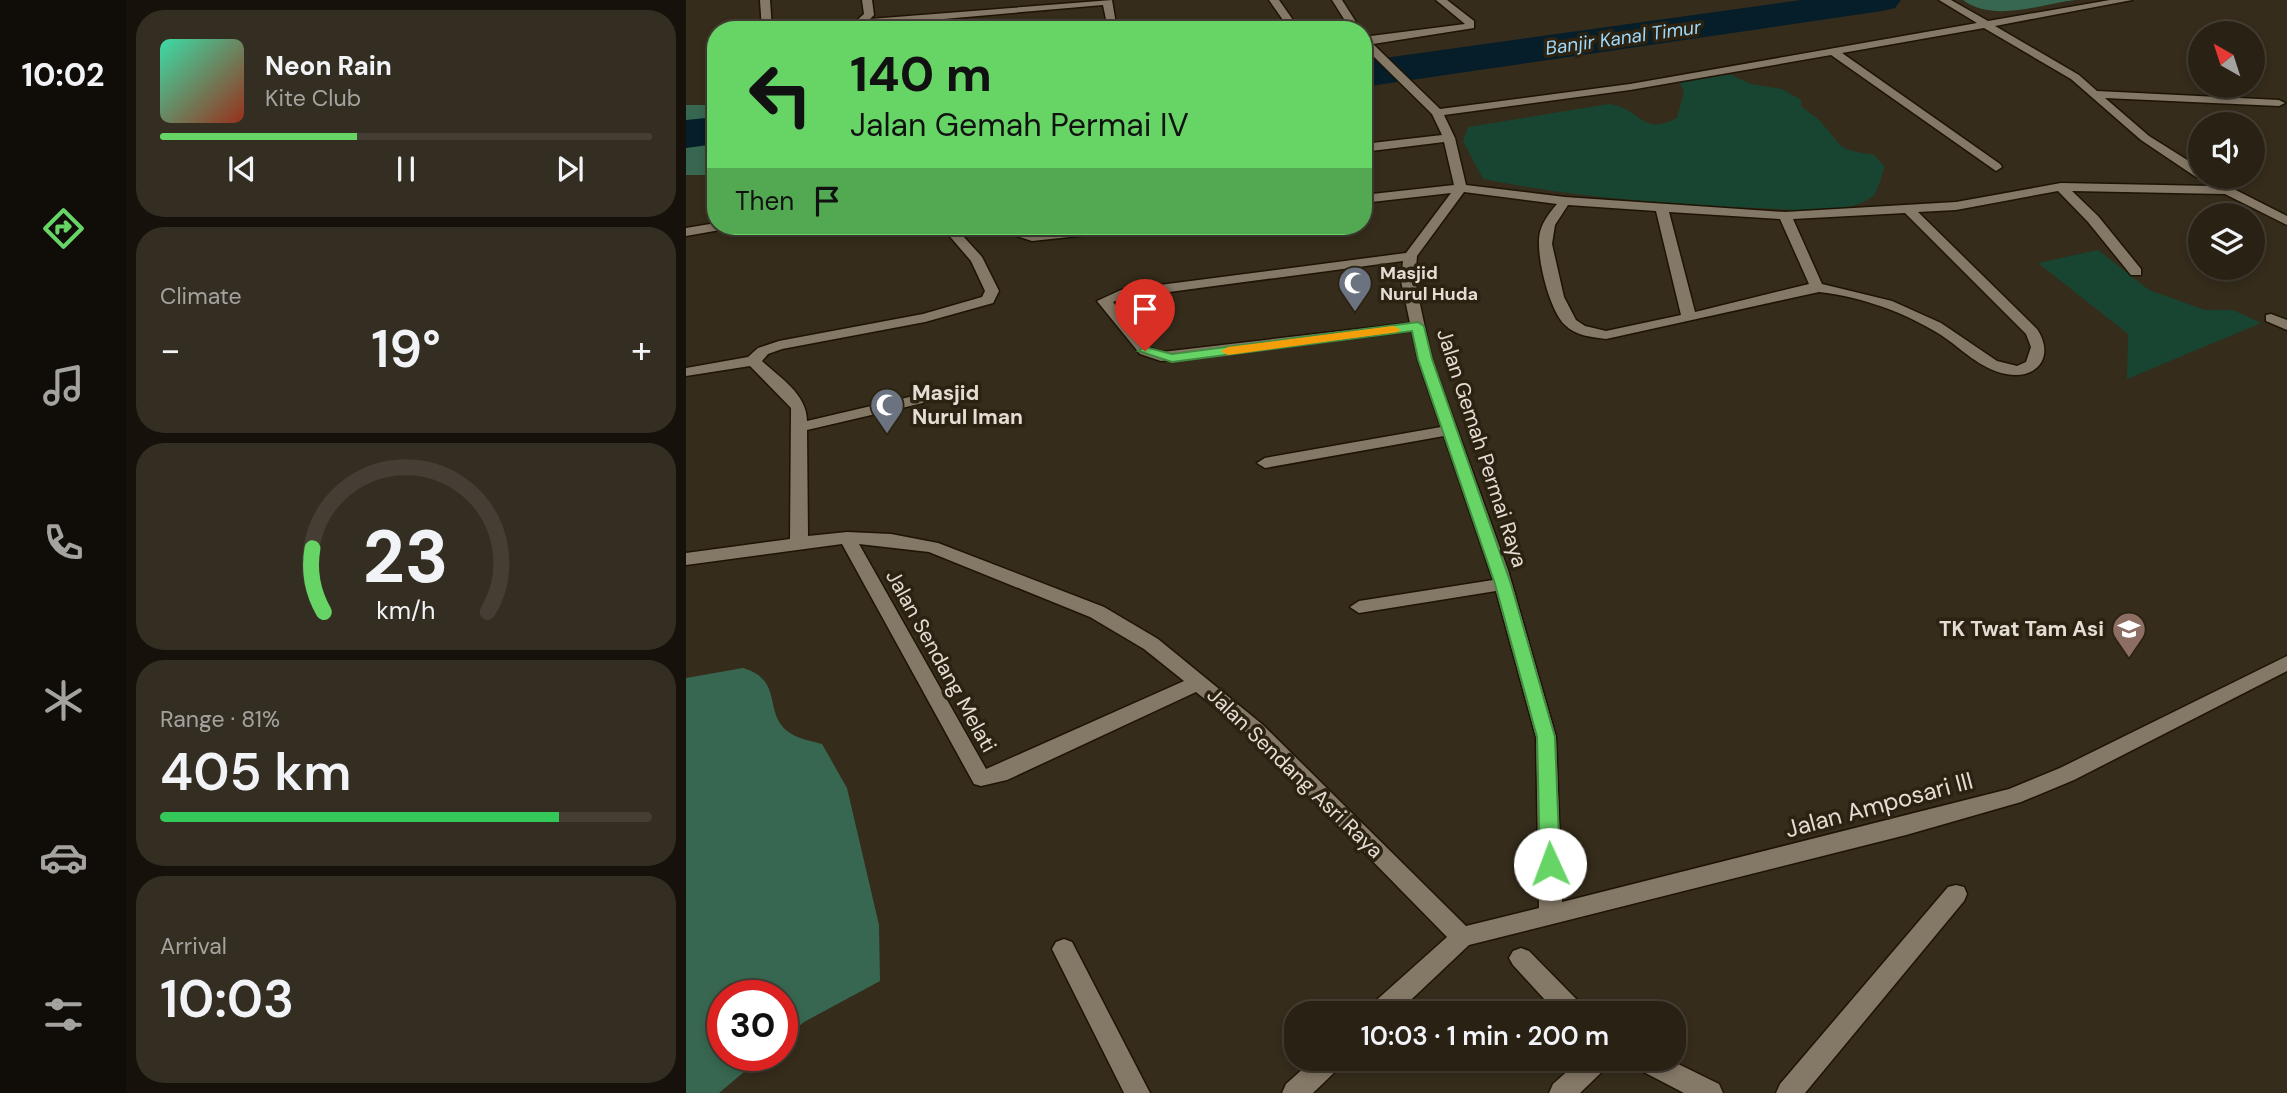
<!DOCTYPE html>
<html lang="en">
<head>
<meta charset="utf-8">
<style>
  :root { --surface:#282114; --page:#342e22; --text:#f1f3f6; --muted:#a5a3a0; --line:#443e34; --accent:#67d466 }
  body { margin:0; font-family:"DM Sans",sans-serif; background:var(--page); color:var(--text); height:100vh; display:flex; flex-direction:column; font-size:26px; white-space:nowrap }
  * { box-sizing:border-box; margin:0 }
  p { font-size:23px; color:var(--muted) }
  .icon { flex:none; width:38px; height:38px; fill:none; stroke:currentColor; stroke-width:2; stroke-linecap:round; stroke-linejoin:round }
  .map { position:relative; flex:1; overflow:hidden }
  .drawer { display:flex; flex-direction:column; gap:10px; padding:10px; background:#16120b; width:560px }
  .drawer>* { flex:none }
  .top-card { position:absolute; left:21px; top:21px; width:665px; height:214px; border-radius:28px; box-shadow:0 4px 10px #0003,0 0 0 2px var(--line); background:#67d466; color:#111; overflow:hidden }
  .needle { width:46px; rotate:321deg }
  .fabs { position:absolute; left:1502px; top:21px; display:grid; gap:14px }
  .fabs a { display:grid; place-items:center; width:77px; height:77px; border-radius:50%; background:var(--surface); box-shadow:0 4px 10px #0003,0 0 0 2px var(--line); font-size:35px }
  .speed { position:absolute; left:21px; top:980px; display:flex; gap:14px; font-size:35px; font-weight:700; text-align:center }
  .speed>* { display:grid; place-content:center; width:91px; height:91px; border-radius:50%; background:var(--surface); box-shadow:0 4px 10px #0003,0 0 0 2px var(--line); line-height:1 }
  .speed .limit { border:10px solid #d22; background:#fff; color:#111 }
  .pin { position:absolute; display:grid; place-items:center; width:60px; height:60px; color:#fff; margin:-72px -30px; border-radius:50% 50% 50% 0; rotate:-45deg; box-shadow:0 0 7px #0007 }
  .pin .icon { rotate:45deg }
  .me { position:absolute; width:77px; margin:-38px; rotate:358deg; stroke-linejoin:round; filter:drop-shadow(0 0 5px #0008) }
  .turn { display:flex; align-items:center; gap:24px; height:147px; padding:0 28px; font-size:32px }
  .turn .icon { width:91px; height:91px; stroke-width:2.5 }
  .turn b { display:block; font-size:49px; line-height:60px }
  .then { display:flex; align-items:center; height:66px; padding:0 28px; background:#0003; gap:14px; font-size:26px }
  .big { font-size:52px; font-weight:600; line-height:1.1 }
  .drawer .widget { flex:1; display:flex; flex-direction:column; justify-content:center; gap:10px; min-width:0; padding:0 24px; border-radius:28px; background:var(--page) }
  .drawer .dial { align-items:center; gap:0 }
  .dial svg { height:182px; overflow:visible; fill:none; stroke:var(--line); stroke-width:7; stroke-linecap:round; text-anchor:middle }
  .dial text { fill:var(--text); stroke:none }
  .song { display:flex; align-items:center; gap:21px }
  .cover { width:84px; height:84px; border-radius:10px; background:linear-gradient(135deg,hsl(160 70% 55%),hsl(10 70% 35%)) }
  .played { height:7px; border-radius:4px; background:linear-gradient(90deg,var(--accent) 40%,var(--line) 40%) }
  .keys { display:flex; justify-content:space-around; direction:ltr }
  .heat { display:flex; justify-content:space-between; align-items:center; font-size:38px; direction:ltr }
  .charge { height:10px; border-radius:5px; background:linear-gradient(90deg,#34c759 81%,var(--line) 0) }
  .trip { position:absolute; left:598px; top:1001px; width:402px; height:70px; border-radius:28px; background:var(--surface); box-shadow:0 4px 10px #0003,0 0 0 2px var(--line); font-weight:600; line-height:70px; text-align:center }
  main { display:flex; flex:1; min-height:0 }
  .dock { display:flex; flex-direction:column; width:126px; justify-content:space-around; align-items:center; background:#100d08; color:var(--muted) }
  .dock .icon { width:49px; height:49px }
  .dock .selected { color:var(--accent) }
  .dock b { font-size:32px; color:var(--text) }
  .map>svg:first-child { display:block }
</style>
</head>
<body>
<main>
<nav class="dock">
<b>10:02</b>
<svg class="icon selected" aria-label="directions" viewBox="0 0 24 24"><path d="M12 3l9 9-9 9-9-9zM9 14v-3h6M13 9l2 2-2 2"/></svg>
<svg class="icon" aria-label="music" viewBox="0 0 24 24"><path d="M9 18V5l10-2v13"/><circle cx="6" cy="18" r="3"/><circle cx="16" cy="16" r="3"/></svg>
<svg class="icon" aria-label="phone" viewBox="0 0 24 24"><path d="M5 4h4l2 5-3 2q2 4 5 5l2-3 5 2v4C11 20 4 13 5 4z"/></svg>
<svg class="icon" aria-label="climate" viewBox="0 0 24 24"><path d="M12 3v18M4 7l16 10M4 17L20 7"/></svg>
<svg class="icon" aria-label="car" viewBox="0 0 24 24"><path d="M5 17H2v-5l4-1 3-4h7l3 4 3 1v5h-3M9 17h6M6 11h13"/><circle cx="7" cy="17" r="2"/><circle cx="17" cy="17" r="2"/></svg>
<svg class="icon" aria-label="filters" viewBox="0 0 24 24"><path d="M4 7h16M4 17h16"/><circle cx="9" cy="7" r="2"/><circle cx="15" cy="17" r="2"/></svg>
</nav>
<section class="drawer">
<div class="widget">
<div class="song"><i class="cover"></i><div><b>Neon Rain</b><p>Kite Club</p></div></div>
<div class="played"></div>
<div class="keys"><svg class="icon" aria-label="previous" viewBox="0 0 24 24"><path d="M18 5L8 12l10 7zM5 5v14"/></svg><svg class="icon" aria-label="pause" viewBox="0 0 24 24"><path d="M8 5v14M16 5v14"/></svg><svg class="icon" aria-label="next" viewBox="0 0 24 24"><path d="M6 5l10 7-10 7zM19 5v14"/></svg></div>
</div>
<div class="widget"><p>Climate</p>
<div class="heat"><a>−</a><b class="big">19°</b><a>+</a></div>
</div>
<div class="widget dial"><svg viewBox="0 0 100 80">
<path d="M14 69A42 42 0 1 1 86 69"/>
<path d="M14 69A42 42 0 0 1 9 41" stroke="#67d466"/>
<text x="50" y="56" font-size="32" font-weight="700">23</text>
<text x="50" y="72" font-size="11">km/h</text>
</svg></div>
<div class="widget"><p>Range · 81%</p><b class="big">405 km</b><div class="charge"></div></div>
<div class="widget"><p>Arrival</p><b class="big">10:03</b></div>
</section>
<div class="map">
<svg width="1601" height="1093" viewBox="0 0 1601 1093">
  <rect width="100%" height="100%" fill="#352c1b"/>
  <g fill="#184531">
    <path d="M1043 74 1065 84 1096 89 1115 100V106C1120 111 1128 115 1133 120 1159 148 1147 148 1188 155L1199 167C1194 178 1193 194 1183 199 1153 217 1105 209 1072 208 980 204 887 197 797 179L777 141 782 127 923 104C956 108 954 137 991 118L998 92 994 83Z"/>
    <path d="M1412 250 1463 290 1519 310H1547L1575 323 1441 379 1442 334 1352 263Z"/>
  </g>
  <g fill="#376750">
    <path d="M1277 0H1389C1355 4 1308 23 1277 0Z"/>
    <path d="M0 105H30V122L0 130Z"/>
    <path d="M30 137V175H0V141Z"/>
    <path d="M57 668C99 680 76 715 104 733 112 739 126 741 136 744L161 788 193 925 194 981 118 1022 96 1040V996H37V1055H78L33 1093H0V678Z"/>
  </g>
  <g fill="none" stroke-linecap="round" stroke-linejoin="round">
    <g fill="#051e2a" fill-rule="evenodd">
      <path d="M1115 0H1215L1209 8 1196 11 677 87V61Z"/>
      <path d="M30 117V144L0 148V120Z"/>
    </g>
    <g stroke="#1d1405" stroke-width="3">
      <g id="street">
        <path d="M74 0H84L86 30H76Z"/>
        <path d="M176 0H186L188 15 184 19 426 0 430 24 446 23 460 30H387L421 24 417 5 177 26 159 30H129L169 22 178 14Z"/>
        <path d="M583 0H593L614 30H604Z"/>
        <path d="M646 0H656L675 30H665Z"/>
        <path d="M750 0H761L788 21V28L687 44 754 109 944 84 1291 23 1253 0H1265L1302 21 1424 0H1446L1309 26 1393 75 1411 91 1593 100 1599 103 1593 106 1419 98 1463 136 1514 168V177H1518H1510L1455 140 1385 79 1298 28 1156 53 1314 164 1316 167 1310 171 1145 55 944 90 758 115 769 138 780 185 879 197 1099 212 1270 202 1375 183 1525 186 1526 181 1530 180 1601 216V225L1539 194 1386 191 1412 216 1455 269V275H1445L1402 222 1372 191 1270 210 1232 212 1351 329C1369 356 1352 380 1320 374 1294 369 1276 349 1255 335 1218 312 1176 297 1133 292L920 339C906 337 890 336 879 325 863 310 849 253 854 232 857 221 864 212 871 204L778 192 731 256 729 281 746 360 822 570 870 737 876 902 1323 789 1374 768 1601 656V671L1388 780 1335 802 1220 835 783 945 711 1013H682L685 1005 761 937 563 735 510 692 321 780 295 786 288 784 156 544 0 565V553L104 539 105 408 64 366 0 376V368L62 357 72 348 93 341 237 314 296 297 299 291 285 261 255 226H268L296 257 313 291 307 303 239 322 96 349 82 354 76 361C94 378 121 394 121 421L232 395 240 400 237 403 121 430 122 536 161 532 205 534 252 543 418 607 472 639 577 725 780 926 853 908 850 737 810 591 673 613 664 607 673 601 807 580 758 436 579 468 571 463 579 458 755 427 732 360 726 331 475 361 454 354 411 301 435 290 720 253 765 193 677 203V195L768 185 758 142 677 152V144L756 135 746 114 677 46V37L779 24ZM882 205 970 211 995 315 920 331 899 326 890 320 878 297 866 244 869 225ZM983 212 1094 219 1123 284 1009 312ZM1219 213 1340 334 1345 347 1340 362 1331 366 1311 361 1255 323 1206 301 1136 284 1107 219ZM717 261 715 281 724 323 476 352 464 348 427 302 438 298ZM173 544 243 552 404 617 458 649 498 681 300 769Z"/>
        <path d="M30 223V226H40L34 230 0 236V228Z"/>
        <path d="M320 226C332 226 340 233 351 233 387 231 421 224 456 226L450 230 346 241 328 235Z"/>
        <path d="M1585 314 1601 320V330L1580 321V315Z"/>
        <path d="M1270 885 1278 887 1281 894 1278 901 1119 1093H1090L1094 1084 1262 887Z"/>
        <path d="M378 939 386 942 464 1093H438L366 949 370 942Z"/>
        <path d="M835 948 843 951 896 1005 899 1013H871L827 965 823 958 827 951Z"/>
        <path d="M628 1059H657L654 1067 627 1093H596L600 1084Z"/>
        <path d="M895 1059H924L921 1067 894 1093H863L867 1084Z"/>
        <path d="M945 1059H982L1033 1084 1037 1093H998L948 1067Z"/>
      </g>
    </g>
    <use href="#street" fill="#847866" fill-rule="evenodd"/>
  </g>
  <path fill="#67d466" stroke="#438a42" stroke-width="2" d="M732 322 738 326 746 359 825 584 869 737 874 864 871 870H857L854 864 851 737 809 584 732 359 726 331 486 362 452 351 459 347 486 354Z"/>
  <path fill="#f59e0b" d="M707 326 714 329 712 332 542 355 535 351 542 347Z"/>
  <defs>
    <g id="mosque-pin" transform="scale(1.75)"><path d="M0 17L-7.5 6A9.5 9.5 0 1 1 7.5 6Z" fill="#6b7280" stroke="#2b2212"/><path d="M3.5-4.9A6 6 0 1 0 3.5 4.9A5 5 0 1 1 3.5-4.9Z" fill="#fff"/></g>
    <g id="school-pin" transform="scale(1.75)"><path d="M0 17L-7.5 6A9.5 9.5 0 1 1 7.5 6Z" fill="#8d6e63" stroke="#2b2212"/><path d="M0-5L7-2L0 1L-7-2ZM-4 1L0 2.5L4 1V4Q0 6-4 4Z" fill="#fff"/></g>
  </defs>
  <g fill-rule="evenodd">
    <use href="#mosque-pin" x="669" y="283"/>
    <use href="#mosque-pin" x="201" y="405"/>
    <use href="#school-pin" x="1443" y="629"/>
  </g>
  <g text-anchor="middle" stroke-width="7" stroke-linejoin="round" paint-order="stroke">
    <g font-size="18" font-weight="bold" fill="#e4ddd3" stroke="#2b2212" text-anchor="start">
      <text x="694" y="279">Masjid<tspan x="694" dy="21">Nurul Huda</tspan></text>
    </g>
    <g font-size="19" font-style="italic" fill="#9ed9fa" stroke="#2b2212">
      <text transform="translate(937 37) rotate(-8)" y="7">Banjir Kanal Timur</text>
    </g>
    <g font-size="21" font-weight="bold" fill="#e4ddd3" stroke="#2b2212" text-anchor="start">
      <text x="226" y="400">Masjid<tspan x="226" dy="24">Nurul Iman</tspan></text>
      <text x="1418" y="636" text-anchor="end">TK Twat Tam Asi</text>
    </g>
    <g font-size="21" fill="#e4ddd3" stroke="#2b2212">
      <text transform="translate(796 448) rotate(72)" y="7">Jalan Gemah Permai Raya</text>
      <text transform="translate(255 661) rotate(61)" y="7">Jalan Sendang Melati</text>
      <text transform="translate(609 773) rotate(44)" y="7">Jalan Sendang Asri Raya</text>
    </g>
    <g font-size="24" fill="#e4ddd3" stroke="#2b2212">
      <text transform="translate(1193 805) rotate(-15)" y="8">Jalan Amposari III</text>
    </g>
  </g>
</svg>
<div class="fabs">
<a><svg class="needle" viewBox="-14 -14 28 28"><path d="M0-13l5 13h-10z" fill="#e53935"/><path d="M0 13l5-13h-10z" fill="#a5a3a0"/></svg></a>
<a><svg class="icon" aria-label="sound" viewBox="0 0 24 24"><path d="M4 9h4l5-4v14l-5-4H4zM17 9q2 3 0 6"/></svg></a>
<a><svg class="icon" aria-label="layers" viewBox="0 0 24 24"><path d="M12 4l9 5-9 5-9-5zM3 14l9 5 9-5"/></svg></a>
</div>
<div class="speed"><div class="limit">30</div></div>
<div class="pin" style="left:459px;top:351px;background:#d93025"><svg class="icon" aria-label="arrive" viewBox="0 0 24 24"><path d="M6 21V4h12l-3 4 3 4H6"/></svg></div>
<svg class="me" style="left:864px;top:864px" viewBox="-20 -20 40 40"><circle r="19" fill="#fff"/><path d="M0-13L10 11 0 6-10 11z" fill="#67d466"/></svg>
<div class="trip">10:03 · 1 min · 200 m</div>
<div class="top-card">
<div class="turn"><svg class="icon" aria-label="left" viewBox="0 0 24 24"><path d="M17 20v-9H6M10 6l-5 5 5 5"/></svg><div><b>140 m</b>Jalan Gemah Permai IV</div></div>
<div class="then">Then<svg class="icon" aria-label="arrive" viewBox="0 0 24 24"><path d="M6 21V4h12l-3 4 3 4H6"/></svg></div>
</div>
</div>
</main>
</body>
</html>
